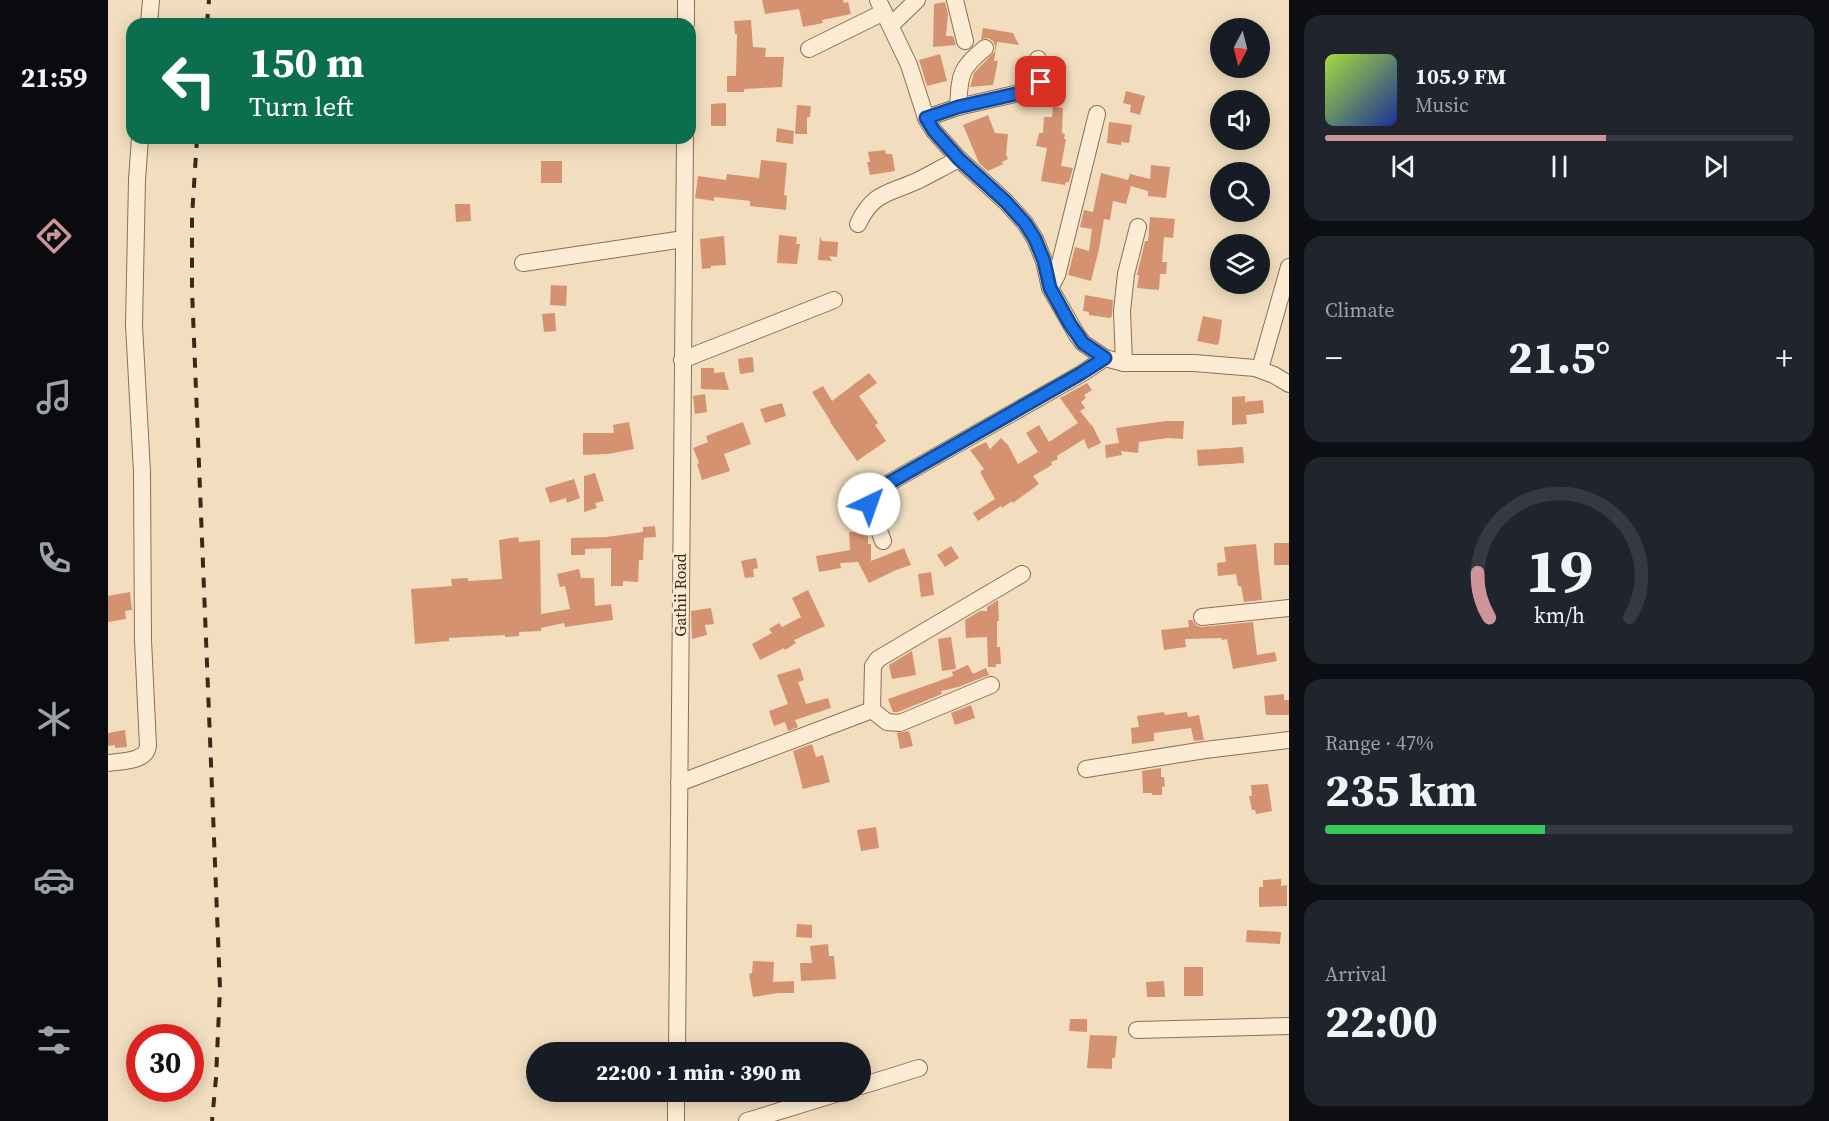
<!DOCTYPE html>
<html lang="en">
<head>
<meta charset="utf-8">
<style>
  :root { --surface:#171b24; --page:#20242c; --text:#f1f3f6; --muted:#9ea1a6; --line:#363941; --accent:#cd949b }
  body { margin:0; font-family:"Source Serif 4",serif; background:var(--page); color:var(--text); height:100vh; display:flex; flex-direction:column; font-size:22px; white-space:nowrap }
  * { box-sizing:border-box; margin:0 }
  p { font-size:20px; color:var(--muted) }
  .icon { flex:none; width:33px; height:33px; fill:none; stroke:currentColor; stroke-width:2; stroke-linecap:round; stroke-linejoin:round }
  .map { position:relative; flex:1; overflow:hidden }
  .details { display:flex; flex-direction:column; gap:15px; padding:15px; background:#0d0f14; width:540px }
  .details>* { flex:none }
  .banner { position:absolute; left:18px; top:18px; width:570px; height:126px; border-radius:18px; box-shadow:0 3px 15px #0003; background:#0b6e4f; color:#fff; overflow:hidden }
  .needle { width:39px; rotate:187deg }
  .buttons { position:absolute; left:1102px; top:18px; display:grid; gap:12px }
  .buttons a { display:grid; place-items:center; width:60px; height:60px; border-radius:50%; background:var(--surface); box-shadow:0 3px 15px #0003; font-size:30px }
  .speed { position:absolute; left:18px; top:1024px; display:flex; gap:12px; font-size:30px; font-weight:700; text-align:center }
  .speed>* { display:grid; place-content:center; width:78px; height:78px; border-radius:50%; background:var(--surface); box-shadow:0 3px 15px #0003; line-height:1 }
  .speed .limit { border:9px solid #d22; background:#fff; color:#111 }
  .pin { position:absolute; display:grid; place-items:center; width:51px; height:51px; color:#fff; margin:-26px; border-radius:12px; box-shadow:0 3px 9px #0006 }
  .me { position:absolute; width:66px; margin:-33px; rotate:42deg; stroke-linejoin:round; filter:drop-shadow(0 0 4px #0008) }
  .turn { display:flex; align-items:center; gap:21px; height:126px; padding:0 24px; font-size:27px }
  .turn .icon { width:78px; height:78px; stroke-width:2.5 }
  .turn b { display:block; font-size:42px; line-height:51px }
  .big { font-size:45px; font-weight:800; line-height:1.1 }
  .details .widget { flex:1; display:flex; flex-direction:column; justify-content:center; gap:9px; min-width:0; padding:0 21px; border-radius:18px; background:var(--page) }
  .details .dial { align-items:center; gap:0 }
  .dial svg { height:156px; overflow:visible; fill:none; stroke:var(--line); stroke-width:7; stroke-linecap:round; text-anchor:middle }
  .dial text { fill:var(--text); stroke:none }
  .song { display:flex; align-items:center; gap:18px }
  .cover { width:72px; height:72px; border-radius:9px; background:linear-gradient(135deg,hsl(80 70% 55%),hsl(230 70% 35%)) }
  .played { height:6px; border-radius:3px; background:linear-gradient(90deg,var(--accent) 60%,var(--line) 60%) }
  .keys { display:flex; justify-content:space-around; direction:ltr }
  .heat { display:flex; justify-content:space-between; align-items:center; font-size:33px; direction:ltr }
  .charge { height:9px; border-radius:4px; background:linear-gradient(90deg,#34c759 47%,var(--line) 0) }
  .trip { position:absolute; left:418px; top:1042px; width:345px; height:60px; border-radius:30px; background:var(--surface); box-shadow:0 3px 15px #0003; font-weight:800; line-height:60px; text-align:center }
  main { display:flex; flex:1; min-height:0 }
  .menu { display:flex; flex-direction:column; width:108px; justify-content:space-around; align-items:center; background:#090b0e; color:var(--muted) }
  .menu .icon { width:42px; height:42px }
  .menu .selected { color:var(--accent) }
  .menu b { font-size:27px; color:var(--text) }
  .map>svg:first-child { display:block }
</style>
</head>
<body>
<main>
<nav class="menu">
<b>21:59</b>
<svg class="icon selected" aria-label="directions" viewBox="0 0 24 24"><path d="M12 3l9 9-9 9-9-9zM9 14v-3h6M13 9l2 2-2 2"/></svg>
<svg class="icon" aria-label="music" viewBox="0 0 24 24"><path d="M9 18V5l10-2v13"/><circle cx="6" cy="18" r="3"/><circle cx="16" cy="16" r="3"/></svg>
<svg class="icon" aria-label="phone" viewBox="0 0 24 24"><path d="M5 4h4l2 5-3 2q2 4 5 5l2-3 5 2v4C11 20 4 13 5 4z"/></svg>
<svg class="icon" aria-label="climate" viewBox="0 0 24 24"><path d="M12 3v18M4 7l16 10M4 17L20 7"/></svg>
<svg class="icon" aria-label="car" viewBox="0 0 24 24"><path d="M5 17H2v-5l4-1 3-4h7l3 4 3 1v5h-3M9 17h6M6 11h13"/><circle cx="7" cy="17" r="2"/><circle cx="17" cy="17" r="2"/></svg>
<svg class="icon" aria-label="filters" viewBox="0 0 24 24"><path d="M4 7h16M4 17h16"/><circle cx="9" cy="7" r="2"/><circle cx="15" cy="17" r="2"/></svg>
</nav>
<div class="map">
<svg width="1181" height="1121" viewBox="0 0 1181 1121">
  <rect width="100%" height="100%" fill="#f2debf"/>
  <g fill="#d49271">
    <path d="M654 0H735L736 3 740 2 743 14 714 20 715 23 695 27 691 9 657 14Z"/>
    <path d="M837 2 840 14 838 36H845L848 45 825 47 826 4Z"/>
    <path d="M643 20 645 47 658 48 657 57H676L674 87 636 89V92H619V76H628L629 34H627L626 21Z"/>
    <path d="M875 28 905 33 911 45 889 42 886 61H890L885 85 862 87 866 73 887 51V46L885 41 880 38 873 39Z"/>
    <path d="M832 54 839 81 819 86 811 60Z"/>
    <path d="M1018 91 1037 96 1032 115 1022 112 1023 105 1015 103Z"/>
    <path d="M618 103V126H603V104Z"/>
    <path d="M689 105 703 106 702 117H699V134H687Z"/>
    <path d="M945 107 955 108 954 133 957 134 956 139H958L953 166 965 168 961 182H958L957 185 933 181 939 148 928 146 931 133H935L936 117H944Z"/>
    <path d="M880 115 887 133 900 134 898 155 900 159 894 162 895 164 880 171 871 163 855 125Z"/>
    <path d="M1001 122 1024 125 1021 143 1013 142V145L999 143Z"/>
    <path d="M669 128 686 131 685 144 668 142Z"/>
    <path d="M777 150 778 154H784L787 171 762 175 759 162H762L760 152Z"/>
    <path d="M653 160 679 163 676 195 679 196 678 210 642 206V201L606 197V201L587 198 590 176 618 180 619 174 651 178Z"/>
    <rect x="433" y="161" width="21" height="22"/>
    <path d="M1043 165 1062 167 1058 198 1040 196V191L1023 186 1018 204 1005 201 1002 220 996 219 991 249 983 281 960 275 967 247 981 251 984 229 972 227 976 210 985 212 993 173 1020 180 1022 174 1042 179Z"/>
    <path d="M347 204H362L363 221 348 222Z"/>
    <path d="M1042 217 1067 219 1065 238 1056 237 1054 262H1059L1058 274H1052L1051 290 1029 288 1031 275H1029L1037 241H1040Z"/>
    <path d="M671 235 689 237 688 244H692L689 264 669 263Z"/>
    <path d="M616 236 618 265 603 266V268L594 269 592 239Z"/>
    <path d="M712 237 714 241 730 242 729 257 721 256 724 261 710 260Z"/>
    <path d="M443 285 459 286 458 306 442 305Z"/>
    <path d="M977 295 1005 300 1004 316 1002 318 981 315V312L975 311Z"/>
    <path d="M447 313 448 331 436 332 434 314Z"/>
    <path d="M1095 316 1114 320 1111 343 1109 345 1089 341Z"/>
    <path d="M642 357 645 358 646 372 632 374 630 359Z"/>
    <path d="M593 368H606V373L616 372 621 390 593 389Z"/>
    <path d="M761 373 769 383 751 396 770 423 767 425 778 441 749 461 722 422H723L704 392 715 386 724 401Z"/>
    <path d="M979 383 984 390 976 395 978 398 973 402 977 408 972 411 983 425H984L993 443 980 449 976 439 949 456 950 459 943 462 944 465 925 476 931 484 905 503 904 501 894 508 893 506 870 521 865 513 887 499 872 472 876 469 862 450 878 442 882 449 893 438 900 445 910 464 930 452 918 433 931 425 941 442 970 423 952 398Z"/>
    <path d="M597 394 599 412 587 414 585 396Z"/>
    <path d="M1137 396V402L1155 400 1156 413 1138 415 1139 424 1124 425V397Z"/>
    <path d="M674 403 678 416 657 423 652 409Z"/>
    <path d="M1058 421H1076L1075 439 1060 438 1031 442 1030 453 1013 451 1014 455 998 458 997 445 1011 443 1008 428Z"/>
    <path d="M521 422 526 449 500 454 475 455V433H506L505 425Z"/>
    <path d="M635 422 643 444 616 454 622 471 594 480 589 464 591 463 585 448 600 442 598 436Z"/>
    <path d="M1135 447 1136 463 1090 466 1089 450Z"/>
    <path d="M487 473 496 501 487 503 489 508 476 512V476Z"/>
    <path d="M466 479 472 498 459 503 458 498 442 503 437 488Z"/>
    <path d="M547 526 548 537 536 538 535 560H531L530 582 515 581V586H503V548L477 549V555H463V538L498 537 535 532V527Z"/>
    <path d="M760 531V544H763V561L796 548 803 565 788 570 761 583 750 562 732 563 733 568 711 572 708 556 742 550 741 532Z"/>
    <path d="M410 537 411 542 432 540 433 614 462 609 457 586 452 587 449 574 471 569 473 578H486L487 606 503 604 505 620 457 627 456 623 433 628V631L411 632V636L397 637V635L341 638V641L307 644 303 589 344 586 343 579 360 578V581L394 579 391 540Z"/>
    <rect x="1166" y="543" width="15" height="22"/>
    <path d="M1148 544 1154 600 1136 602 1133 586H1130L1128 574 1110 576 1109 563 1118 562 1116 547Z"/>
    <path d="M843 546 851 558 837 567 829 555Z"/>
    <path d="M648 558 650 568 645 569 646 577 637 578 633 561Z"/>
    <path d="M823 572 826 595 813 597 810 574Z"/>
    <path d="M700 590 717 626 686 640 688 643 677 650 676 648 652 660 644 644 664 633 661 629 671 623 674 627 693 617 684 598Z"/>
    <path d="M22 592 24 610 17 611 18 619 0 622V596Z"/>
    <path d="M890 600 891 621H889V647H892L893 664H888V667H880L879 637 858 638 857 620 872 611H879V607Z"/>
    <path d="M603 608 606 624 597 625 599 635 584 639 583 611Z"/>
    <path d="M1080 620H1084L1089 626 1094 627 1145 622 1149 655 1167 652 1169 661 1125 669 1119 639 1114 640 1113 638 1077 639 1078 647 1056 650 1053 630 1081 627Z"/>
    <path d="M843 637 848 669 834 671 830 639Z"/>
    <path d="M804 651 808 675 784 679 781 665Z"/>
    <path d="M860 665 865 674 878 668 881 675 850 687 833 691 834 694 790 712H785L780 699 845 676 844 672Z"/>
    <path d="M692 668 696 680 690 682 698 704 720 698 723 708 687 720 690 727 680 731 677 722 666 726 661 711 680 704 669 675Z"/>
    <path d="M1176 694V700H1181V715H1158L1156 696Z"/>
    <path d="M863 705 867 718 847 725 843 713Z"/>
    <path d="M1056 712 1057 715 1079 712 1080 717 1091 715 1096 740 1086 741 1083 728 1046 733V741L1024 744 1023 728 1031 727 1029 716Z"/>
    <path d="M17 730 19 747 7 748V745L0 746V733Z"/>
    <path d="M801 731 805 746 792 749 789 733Z"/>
    <path d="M704 744 708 757 715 755 722 782 695 789 685 751Z"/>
    <path d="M1053 768V777H1056L1057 786 1054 787V795H1044V793H1035L1034 771Z"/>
    <path d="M1160 784 1164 811 1148 814 1147 810H1144L1141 796H1144L1143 785Z"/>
    <path d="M768 827 771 848 753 851 749 830Z"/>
    <path d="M1173 879V886L1179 885V906L1151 907V887H1155V880Z"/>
    <path d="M689 924 704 925V938L688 937Z"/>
    <path d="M1139 930 1173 932 1172 944 1138 942Z"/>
    <path d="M720 944 721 956H726L728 979 693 981 692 963H704L702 946Z"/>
    <path d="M645 961 666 962 665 982 686 981V993H671L645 997 641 974 644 973Z"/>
    <rect x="1076" y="967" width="19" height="29"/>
    <path d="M1056 981 1057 997H1039L1038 982Z"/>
    <path d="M962 1019H979V1032L961 1031Z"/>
    <path d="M982 1035 1009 1036 1007 1058H1004V1069L979 1068Z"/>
  </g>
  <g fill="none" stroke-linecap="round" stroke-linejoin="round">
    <g stroke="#8d6e55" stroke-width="18">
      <g id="minor">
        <path d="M770 0 801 65 818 118 826 131 851 159 897 201 917 223 927 239 936 261 942 288 969 335 975 343 997 358 1016 363H1086L1147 368 1166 375 1181 384"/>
        <path d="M847 0 857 41"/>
        <path d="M41 24 43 0"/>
        <path d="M578 24V0"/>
        <path d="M783 25 809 0"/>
        <path d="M701 49 776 12"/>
        <path d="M850 107C852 75 851 69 877 48"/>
        <path d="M818 118 850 107 929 89C936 80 932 70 930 59"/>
        <path d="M750 224C765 192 780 194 809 181 823 174 837 166 851 159"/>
        <path d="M415 263 576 239"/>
        <path d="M942 288 949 275 989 114"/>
        <path d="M574 360 726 300"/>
        <path d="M1016 363 1014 311 1018 274 1030 227"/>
        <path d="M1152 369 1181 267"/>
        <path d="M775 541 761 504V496L765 492 973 374 997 358"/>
        <path d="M1094 617 1181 608"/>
        <path d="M883 685 792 723 779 722 764 710 765 666 770 659 914 574"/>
        <path d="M0 763C13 761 38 762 40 746L35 640 34 472 26 325 29 180 32 138"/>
        <path d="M978 769 1097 750 1181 740"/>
        <path d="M571 783 764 710"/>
        <path d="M1029 1030 1181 1026"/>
        <path d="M569 1053 577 138"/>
        <path d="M753 1086 811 1068"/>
        <path d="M568 1121V1092"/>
        <path d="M639 1121 734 1092"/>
      </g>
    </g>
    <use href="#minor" stroke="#fcecd3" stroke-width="16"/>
    <g stroke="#3b281c" stroke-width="4" stroke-dasharray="10 10" stroke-linecap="butt">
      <path d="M99 24 101 0"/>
      <path d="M89 138 84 217V290L112 988 108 1078 104 1121"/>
    </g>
  </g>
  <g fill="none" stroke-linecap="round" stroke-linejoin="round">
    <g stroke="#114b97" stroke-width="15">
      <path id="route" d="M761 504V496L765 492 972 374 997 358 975 343 962 324 942 288 936 261 927 239 917 223 897 201 851 159 826 131 818 118 850 107 929 89 933 82"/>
    </g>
    <use href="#route" stroke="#1a73e8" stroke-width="10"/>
  </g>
  <g text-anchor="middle" stroke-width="5" stroke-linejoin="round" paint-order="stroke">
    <g font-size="16" fill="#3b281c" stroke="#f9e9d0">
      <text transform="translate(572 595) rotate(-90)" y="6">Gathii Road</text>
    </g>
  </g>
</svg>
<div class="buttons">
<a><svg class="needle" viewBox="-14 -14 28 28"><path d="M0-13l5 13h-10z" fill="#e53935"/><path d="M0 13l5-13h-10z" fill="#9ea1a6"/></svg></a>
<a><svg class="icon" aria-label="sound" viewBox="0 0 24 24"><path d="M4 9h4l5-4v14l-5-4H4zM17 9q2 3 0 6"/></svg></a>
<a><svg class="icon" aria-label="search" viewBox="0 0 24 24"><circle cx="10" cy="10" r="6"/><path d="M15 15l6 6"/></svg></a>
<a><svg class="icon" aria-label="layers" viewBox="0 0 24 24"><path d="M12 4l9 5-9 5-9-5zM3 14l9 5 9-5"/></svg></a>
</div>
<div class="speed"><div class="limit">30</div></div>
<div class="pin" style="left:933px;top:82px;background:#d93025"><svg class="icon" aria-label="arrive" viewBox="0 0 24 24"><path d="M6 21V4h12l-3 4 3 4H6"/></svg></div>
<svg class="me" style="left:761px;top:504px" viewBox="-20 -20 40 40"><circle r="19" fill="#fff"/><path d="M0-13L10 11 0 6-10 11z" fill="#1a73e8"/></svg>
<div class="trip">22:00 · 1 min · 390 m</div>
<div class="banner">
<div class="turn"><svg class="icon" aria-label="left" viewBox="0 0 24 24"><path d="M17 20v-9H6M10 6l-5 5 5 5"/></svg><div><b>150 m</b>Turn left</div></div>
</div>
</div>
<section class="details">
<div class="widget">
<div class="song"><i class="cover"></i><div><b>105.9 FM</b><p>Music</p></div></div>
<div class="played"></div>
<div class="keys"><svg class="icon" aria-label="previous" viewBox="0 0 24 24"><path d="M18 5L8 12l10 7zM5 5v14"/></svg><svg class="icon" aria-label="pause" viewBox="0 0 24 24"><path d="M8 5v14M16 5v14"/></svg><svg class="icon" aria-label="next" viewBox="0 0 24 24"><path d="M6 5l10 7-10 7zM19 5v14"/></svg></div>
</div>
<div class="widget"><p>Climate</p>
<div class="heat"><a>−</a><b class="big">21.5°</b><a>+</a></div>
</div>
<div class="widget dial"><svg viewBox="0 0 100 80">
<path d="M14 69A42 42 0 1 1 86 69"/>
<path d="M14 69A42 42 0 0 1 8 46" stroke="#cd949b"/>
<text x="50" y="56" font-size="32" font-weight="700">19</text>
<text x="50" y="72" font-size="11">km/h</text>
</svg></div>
<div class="widget"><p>Range · 47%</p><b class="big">235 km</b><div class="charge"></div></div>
<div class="widget"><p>Arrival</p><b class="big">22:00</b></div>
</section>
</main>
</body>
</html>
